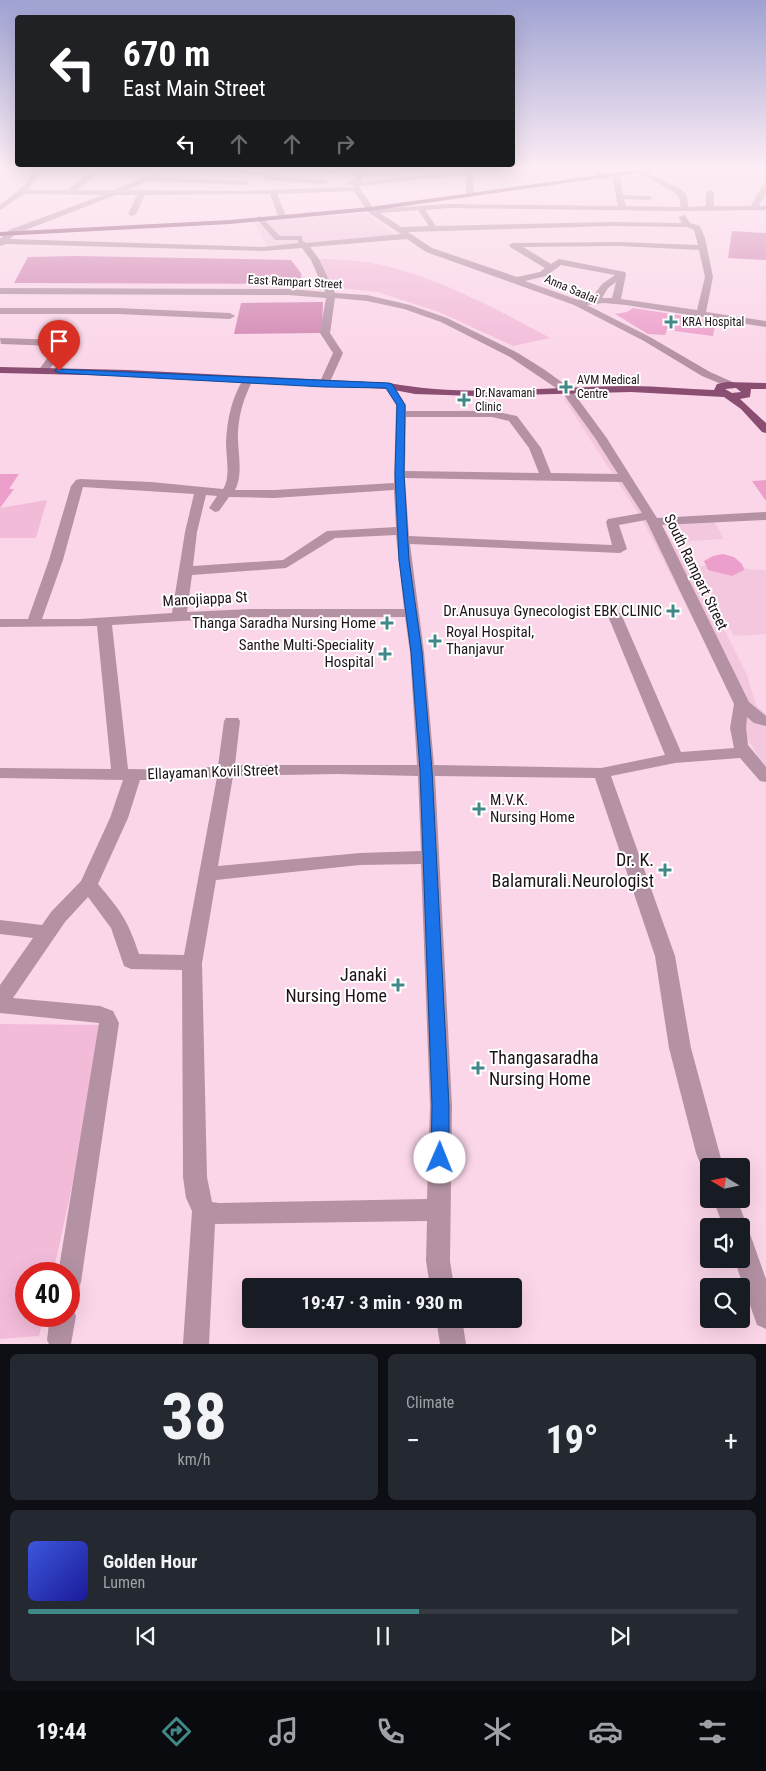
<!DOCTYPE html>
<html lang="en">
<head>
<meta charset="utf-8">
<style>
  :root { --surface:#171b24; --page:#242831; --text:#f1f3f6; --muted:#9ea1a6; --line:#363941; --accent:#418989 }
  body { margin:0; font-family:"Roboto Condensed",sans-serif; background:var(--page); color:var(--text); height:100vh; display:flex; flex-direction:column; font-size:19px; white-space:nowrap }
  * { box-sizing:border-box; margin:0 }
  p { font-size:16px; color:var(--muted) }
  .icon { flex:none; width:28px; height:28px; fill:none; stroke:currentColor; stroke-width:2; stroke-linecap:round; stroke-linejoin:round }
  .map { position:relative; height:1344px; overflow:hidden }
  .panel { display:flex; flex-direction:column; gap:10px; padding:10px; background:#0d0f14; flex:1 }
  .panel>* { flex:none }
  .hud { position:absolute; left:15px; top:15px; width:500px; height:152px; border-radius:5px; box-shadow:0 5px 20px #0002; background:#202124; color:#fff; overflow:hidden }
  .needle { width:32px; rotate:280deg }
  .tools { position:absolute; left:700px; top:1158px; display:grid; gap:10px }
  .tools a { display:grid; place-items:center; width:50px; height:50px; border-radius:5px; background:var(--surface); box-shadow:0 5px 20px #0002; font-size:25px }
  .speed { position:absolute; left:15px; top:1262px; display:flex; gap:10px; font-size:25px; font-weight:700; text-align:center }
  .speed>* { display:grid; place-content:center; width:65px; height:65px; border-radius:50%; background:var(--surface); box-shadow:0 5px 20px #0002; line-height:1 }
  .speed .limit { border:8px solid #d22; background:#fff; color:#111 }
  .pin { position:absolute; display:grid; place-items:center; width:42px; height:42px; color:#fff; margin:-51px -21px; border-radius:50% 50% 50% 0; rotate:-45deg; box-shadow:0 0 5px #0007 }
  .pin .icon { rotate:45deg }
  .me { position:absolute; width:55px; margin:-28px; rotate:1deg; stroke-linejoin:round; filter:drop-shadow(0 0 4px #0008) }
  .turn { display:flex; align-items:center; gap:18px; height:105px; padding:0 25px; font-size:22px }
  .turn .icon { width:65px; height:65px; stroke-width:2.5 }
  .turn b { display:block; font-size:35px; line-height:42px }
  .lanes { display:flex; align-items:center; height:48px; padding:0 25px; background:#0003; justify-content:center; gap:25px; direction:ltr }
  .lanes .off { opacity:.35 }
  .big { font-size:38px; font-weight:700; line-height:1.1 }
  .panel .card { flex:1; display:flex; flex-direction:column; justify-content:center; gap:8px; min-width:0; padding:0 18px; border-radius:8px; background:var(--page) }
  .panel .dial { align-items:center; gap:0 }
  .dial b { font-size:65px; line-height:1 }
  .song { display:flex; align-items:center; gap:15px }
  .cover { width:60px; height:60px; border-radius:8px; background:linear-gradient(135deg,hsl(230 70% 55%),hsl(240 70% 35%)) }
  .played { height:5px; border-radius:2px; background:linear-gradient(90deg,var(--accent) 55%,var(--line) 55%) }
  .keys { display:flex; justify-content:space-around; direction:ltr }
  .heat { display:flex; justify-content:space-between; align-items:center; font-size:28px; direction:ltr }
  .panel .tiles { flex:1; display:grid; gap:10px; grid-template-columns:1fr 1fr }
  .card:last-child { grid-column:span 2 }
  .trip { position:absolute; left:242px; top:1278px; width:280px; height:50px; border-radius:5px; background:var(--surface); box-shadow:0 5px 20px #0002; font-weight:700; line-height:50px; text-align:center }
  .dock { display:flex; height:80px; justify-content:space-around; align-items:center; background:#090b0e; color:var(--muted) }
  .dock .icon { width:35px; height:35px }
  .dock .current { color:var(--accent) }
  .dock b { font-size:22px; color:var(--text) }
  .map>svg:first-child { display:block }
</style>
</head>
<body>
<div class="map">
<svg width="766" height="1344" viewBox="0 0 766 1344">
  <rect width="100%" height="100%" fill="#fbd6e9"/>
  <g fill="#f3c7de">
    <path d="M367 213 395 236 268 249 254 222Z"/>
    <path d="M564 399H577L705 591 747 675 756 705 766 714V775L753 747 739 729 737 705 642 519Z"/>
    <path d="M714 521 724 539 675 542 664 523Z"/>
    <path d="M739 564 747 569 766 570V634L734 636 696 566Z"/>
  </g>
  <g fill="#f2bcd9">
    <path d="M311 259C337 259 364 260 390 267 446 282 499 310 550 338L513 346 439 312 378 292 329 287Z"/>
    <path d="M47 500 36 538H0V508Z"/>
    <path d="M0 1024 107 1025 53 1274H26V1316H44L39 1336 0 1339Z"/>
  </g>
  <g fill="#d287b2">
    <path d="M732 231 766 233V260L728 258Z"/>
    <path d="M75 256 291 260 301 273 302 284 14 283 28 257Z"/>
    <path d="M323 302 322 333 234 334 241 303Z"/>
  </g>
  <g fill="#ed9fcb">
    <path d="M633 308 716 321 713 336 667 330 665 335 648 334 615 314 627 312Z"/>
    <path d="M0 474H19L9 489H14L0 508Z"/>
    <path d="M766 480V501L752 481Z"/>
    <path d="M723 554 734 557 742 564 744 570 732 576 708 570 704 561 713 556Z"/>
  </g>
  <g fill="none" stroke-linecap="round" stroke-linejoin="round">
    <g fill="#b492a4" fill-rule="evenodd">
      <path d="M35 169H42L28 190H68L95 169H103L77 190H114L162 169H171L156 177 245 181 249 183 245 185 148 181 126 190 241 191 353 187V185L344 183 354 181 356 175 316 173 313 171 314 169H364L397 172 401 174 397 176 363 175 361 182H366L469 169H486L473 173 474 195 470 197 466 195V174L360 186V189L374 209 448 204 618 206 612 176 616 174 620 176 623 195 649 196 653 198 649 200 624 199 626 206 681 207 679 197 675 193 640 173 639 172 642 170 681 189 687 196 688 207 706 206V192L710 190 714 192V206H751L762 186 766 184V193L759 206H766V210L678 211 448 208 425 210 436 226 612 222 682 223 678 217 685 215 690 223 700 226 705 238 713 277 706 312 766 321V327L626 305 604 303 587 305 650 337 710 372 735 383 736 385 731 388 702 376 644 341 574 305 426 252 407 239 310 247 319 259 335 293 367 295 410 305 447 318 518 353 545 370 570 388 606 437 657 518 766 512V520L662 525 749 702 766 716V726L754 723 747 717 746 728 748 745 766 767V782L760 781 740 758 675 763 611 776 675 956 691 1048 723 1166H709V1175L704 1173 696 1153 669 1048 655 956 595 778 435 776 452 1106 450 1261 454 1286H430L426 1261 427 1221 215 1224 209 1344H183L192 1211 186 1198 183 1177 182 970 131 969 124 966 111 928 88 897 65 922 13 998 100 1006 113 1011 119 1023 81 1282 78 1291 69 1294V1274H58L99 1023 0 1013V985L33 938 0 934V920L42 925 51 912 81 881 110 818 123 780 0 778V768L111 769 97 626 0 627V619H28L49 560 71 486 76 480 80 479 151 482 223 489C231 477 226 457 226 442 227 419 232 397 244 378L248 377 253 380C244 397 239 413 238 432 237 449 244 474 235 490H274L394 483 396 405 384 386 389 383 393 384 406 405V411H492L517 416 541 448 551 473 618 474 595 438 562 392 510 357 441 322 404 309 367 301 335 298 330 333 343 353 329 384 324 387 319 384 333 353 320 333 326 298 288 295 0 294V288L288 289 325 292 311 260 302 248 263 251 6 244 0 246V239L9 230 103 195 24 194 0 210V205L25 185ZM354 191 369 213 401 234 306 243 302 240V236H280L260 216 256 218 275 240H298V243L263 247 10 239 15 234 116 195H137L128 214 132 216 136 214 145 195 270 194 278 216 282 218 286 216 277 194ZM418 210 429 226 401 227 380 213ZM612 226 686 227 694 230 698 245 619 242 513 243 509 245 510 247 545 268 540 272 517 277 432 248 408 232ZM619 246 699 250 705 277 697 310 621 299 626 274 625 272 559 259 551 264 523 247ZM561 265 615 275 602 284 593 296V299L578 300 525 281 546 276ZM616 282 612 298H602L608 288ZM406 417H492L509 421 529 448 539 473 405 471ZM405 478 622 482 642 513 608 519 606 522 612 545 409 536ZM83 487 194 494 185 532 172 613 80 619H42L63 560ZM394 490 396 527 327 531 283 560 193 566 197 532 206 495 217 496 209 508 215 512 219 511 229 497 274 498ZM646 520 734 704 730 728 734 748 681 752 622 616 620 613H610L608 616 665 755 601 768 434 765 424 652 410 544 620 553 627 549 619 525ZM396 535 404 609H250L187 612 192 575 286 568 335 538ZM250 617H405L410 652 417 765H235L240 721 238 718H226L224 721 218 766 186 770 128 769 112 625ZM337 774 418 776 421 851 360 853 218 866 233 776ZM217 777 184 955 139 954C128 920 120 910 98 884L128 818 140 780H186ZM421 864 430 1106 427 1199 219 1203 212 1202 207 1177 202 963 216 880 360 865Z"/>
      <path d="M590 169H598L608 177 601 179Z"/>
      <path d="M228 170 276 172 280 174 276 176 226 173V171Z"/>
      <path d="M265 176 325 180 329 182 325 184 268 180 264 178Z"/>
      <path d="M0 308H117L230 313 235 316 230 319 117 314H0Z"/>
      <path d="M0 338 63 340 68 343 47 373 43 374 38 371 56 346 1 344Z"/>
      <path d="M713 1199H737L747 1226 744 1232 750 1234 766 1279V1329L757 1325 734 1259H741V1226H723Z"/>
      <path d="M69 1306 72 1307 76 1316 71 1344H49L47 1340 50 1316H69Z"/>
      <path d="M436 1319H462L466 1344H440Z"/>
    </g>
    <g fill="#894e71" fill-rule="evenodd">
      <path d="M644 169H664L370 211 230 224 0 236V232L230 220 370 207Z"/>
      <path d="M0 367 128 370 389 383C468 398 550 386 630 386 658 386 686 389 714 390L717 384 727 382 766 383V389H751L750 397 740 399 766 423V433L762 432 741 409 724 397 631 392 476 396 415 394 389 389 128 376 0 373ZM736 388 741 392 732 393 725 389Z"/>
    </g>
  </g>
  <linearGradient id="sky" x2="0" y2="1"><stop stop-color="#9fa2d2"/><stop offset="0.47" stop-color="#fdedf5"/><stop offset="1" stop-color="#fdedf5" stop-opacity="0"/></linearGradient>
  <rect width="766" height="357" fill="url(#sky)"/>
  <path fill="#1a73e8" stroke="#114b97" d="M56 369 389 383 392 384 405 405 404 474 409 560 422 652 432 770 449 1106V1158L446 1163 440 1166 434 1163 431 1158 432 1106 420 770 411 652 399 560 395 474 397 405 386 388 324 387 59 373 55 371Z"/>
  <g fill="#418989" stroke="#fff" stroke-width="2">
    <path d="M668.5 314.5h5v5h5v5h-5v5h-5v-5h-5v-5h5z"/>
    <path d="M563.5 379.5h5v5h5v5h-5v5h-5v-5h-5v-5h5z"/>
    <path d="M461.5 392.5h5v5h5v5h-5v5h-5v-5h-5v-5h5z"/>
    <path d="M670.5 603.5h5v5h5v5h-5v5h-5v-5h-5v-5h5z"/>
    <path d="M384.5 615.5h5v5h5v5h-5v5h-5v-5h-5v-5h5z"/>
    <path d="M432.5 633.5h5v5h5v5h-5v5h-5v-5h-5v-5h5z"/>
    <path d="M382.5 646.5h5v5h5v5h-5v5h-5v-5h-5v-5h5z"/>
    <path d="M476.5 801.5h5v5h5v5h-5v5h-5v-5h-5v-5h5z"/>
    <path d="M662.5 862.5h5v5h5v5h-5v5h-5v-5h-5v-5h5z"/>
    <path d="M395.5 977.5h5v5h5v5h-5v5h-5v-5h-5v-5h5z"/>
    <path d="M475.5 1060.5h5v5h5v5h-5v5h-5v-5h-5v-5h5z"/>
  </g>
  <g text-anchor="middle" stroke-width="4" stroke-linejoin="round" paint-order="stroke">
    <g font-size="12" fill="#1e1219" stroke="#fff">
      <text transform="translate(295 282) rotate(3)" y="4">East Rampart Street</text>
      <text transform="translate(571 289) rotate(23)" y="4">Anna Saalai</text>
    </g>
    <g font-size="12" fill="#1e1219" stroke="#fff" text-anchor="start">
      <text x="682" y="326">KRA Hospital</text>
      <text x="577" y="384">AVM Medical<tspan x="577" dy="14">Centre</tspan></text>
      <text x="475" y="397">Dr.Navamani<tspan x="475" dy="14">Clinic</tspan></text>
    </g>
    <g font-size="15" fill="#1e1219" stroke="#fff">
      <text transform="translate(696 572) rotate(64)" y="5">South Rampart Street</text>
      <text transform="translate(205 599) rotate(-3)" y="5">Manojiappa St</text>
      <text transform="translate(213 772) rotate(-2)" y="5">Ellayaman Kovil Street</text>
    </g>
    <g font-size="15" fill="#1e1219" stroke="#fff" text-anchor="end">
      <text x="662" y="616">Dr.Anusuya Gynecologist EBK CLINIC</text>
      <text x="376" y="628">Thanga Saradha Nursing Home</text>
      <text x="446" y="637" text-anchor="start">Royal Hospital,<tspan x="446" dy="17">Thanjavur</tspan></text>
      <text x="374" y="650">Santhe Multi-Speciality<tspan x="374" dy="17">Hospital</tspan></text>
      <text x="490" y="805" text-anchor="start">M.V.K.<tspan x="490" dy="17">Nursing Home</tspan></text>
    </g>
    <g font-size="18" fill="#1e1219" stroke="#fff" text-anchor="end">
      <text x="654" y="866">Dr. K.<tspan x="654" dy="21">Balamurali.Neurologist</tspan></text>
      <text x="387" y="981">Janaki<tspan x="387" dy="21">Nursing Home</tspan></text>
      <text x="489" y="1064" text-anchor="start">Thangasaradha<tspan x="489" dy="21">Nursing Home</tspan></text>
    </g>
  </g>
</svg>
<div class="tools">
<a><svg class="needle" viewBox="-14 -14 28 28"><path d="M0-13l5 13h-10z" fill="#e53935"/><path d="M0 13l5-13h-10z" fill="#9ea1a6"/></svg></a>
<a><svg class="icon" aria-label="sound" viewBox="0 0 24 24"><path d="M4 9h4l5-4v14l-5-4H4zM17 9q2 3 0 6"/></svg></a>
<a><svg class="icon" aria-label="search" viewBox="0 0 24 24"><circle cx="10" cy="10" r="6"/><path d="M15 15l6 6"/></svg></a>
</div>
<div class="speed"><div class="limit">40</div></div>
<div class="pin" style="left:59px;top:371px;background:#d93025"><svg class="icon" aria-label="arrive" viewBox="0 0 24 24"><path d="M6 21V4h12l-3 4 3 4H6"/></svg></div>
<svg class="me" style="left:440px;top:1158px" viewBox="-20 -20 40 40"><circle r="19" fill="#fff"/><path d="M0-13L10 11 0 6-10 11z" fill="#1a73e8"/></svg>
<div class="trip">19:47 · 3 min · 930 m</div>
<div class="hud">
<div class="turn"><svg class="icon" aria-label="left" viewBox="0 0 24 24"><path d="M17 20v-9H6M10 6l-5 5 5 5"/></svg><div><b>670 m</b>East Main Street</div></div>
<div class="lanes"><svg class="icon" aria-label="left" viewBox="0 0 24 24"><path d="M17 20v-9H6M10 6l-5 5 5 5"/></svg><svg class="icon off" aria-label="ahead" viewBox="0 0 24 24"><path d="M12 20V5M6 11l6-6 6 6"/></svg><svg class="icon off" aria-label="ahead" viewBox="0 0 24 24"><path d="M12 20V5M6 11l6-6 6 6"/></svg><svg class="icon off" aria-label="right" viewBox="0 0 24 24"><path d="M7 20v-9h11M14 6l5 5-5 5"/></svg></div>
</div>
</div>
<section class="panel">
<div class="tiles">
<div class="card dial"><b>38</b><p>km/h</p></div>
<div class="card"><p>Climate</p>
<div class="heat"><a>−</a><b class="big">19°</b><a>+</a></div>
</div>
<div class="card">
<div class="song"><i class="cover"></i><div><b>Golden Hour</b><p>Lumen</p></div></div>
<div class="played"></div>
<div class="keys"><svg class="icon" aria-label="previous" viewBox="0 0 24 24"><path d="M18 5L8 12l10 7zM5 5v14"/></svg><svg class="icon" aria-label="pause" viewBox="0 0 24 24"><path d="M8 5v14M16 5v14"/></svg><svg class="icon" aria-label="next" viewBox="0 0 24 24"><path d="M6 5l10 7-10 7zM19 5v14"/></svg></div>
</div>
</div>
</section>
<nav class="dock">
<b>19:44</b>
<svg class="icon current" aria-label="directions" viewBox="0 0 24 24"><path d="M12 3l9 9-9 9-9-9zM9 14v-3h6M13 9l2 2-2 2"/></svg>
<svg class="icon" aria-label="music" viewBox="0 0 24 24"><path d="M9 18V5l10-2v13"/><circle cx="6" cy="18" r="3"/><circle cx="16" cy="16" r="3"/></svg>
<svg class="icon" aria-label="phone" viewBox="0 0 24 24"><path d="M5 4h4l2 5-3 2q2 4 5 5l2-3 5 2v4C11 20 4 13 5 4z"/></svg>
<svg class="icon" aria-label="climate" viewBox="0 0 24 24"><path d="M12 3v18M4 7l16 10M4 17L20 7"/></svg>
<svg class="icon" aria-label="car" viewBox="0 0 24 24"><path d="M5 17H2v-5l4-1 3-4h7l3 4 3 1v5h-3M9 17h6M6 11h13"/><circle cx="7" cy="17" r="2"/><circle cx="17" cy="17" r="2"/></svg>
<svg class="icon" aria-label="filters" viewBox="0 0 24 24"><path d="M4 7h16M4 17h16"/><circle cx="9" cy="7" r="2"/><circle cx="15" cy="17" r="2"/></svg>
</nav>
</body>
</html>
